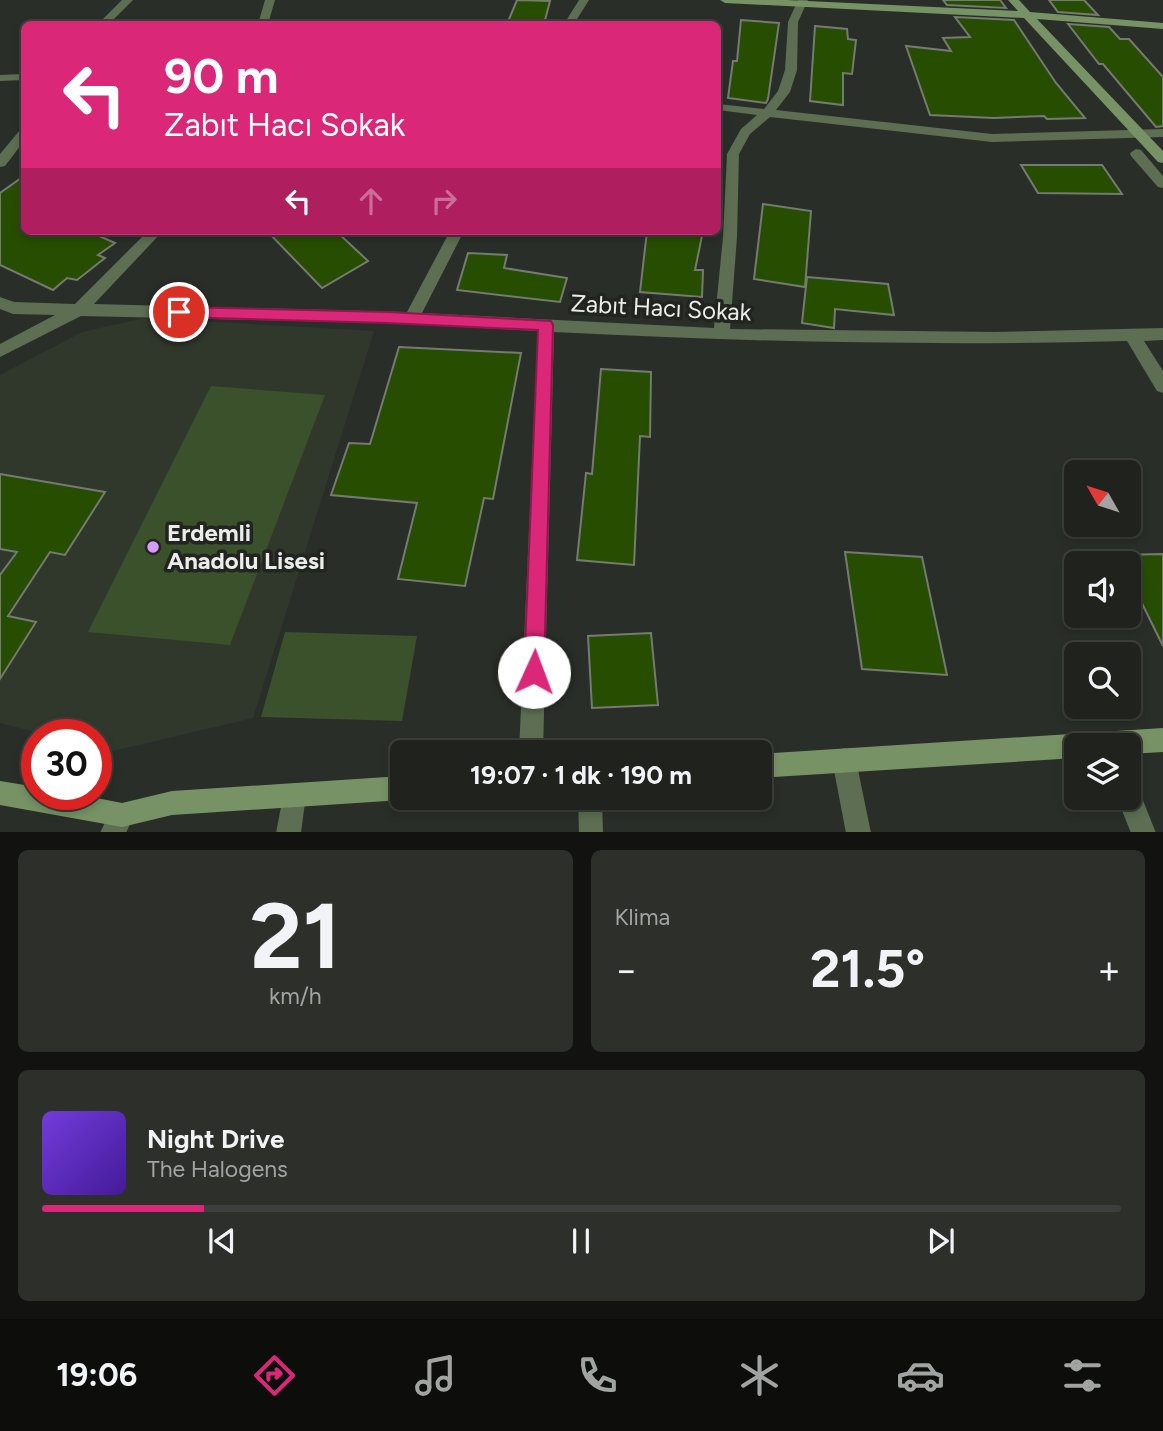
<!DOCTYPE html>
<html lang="tr">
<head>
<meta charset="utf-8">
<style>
  :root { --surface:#20221e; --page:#2d2f2b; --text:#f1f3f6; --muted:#a2a4a4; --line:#3d3f3c; --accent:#db2777 }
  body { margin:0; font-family:Figtree,sans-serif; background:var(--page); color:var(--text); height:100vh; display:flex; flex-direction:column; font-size:26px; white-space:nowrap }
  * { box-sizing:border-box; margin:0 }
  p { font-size:23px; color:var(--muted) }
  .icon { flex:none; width:38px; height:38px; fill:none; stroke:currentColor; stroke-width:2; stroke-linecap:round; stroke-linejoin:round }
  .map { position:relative; height:832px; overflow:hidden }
  .side { display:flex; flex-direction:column; gap:18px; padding:18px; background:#121310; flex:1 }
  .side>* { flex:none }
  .banner { position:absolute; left:21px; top:21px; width:700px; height:214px; border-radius:10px; box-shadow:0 4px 10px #0003,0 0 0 2px var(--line); background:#db2777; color:#fff; overflow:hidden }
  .needle { width:46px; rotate:309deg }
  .fabs { position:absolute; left:1064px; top:460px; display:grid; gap:14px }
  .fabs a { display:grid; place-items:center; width:77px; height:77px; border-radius:10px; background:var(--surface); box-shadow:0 4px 10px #0003,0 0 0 2px var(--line); font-size:35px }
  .speed { position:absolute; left:21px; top:719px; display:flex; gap:14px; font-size:35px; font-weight:700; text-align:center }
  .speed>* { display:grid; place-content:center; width:91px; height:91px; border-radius:50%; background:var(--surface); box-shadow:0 4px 10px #0003,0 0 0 2px var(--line); line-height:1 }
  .speed .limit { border:10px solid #d22; background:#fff; color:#111 }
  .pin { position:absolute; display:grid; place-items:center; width:60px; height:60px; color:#fff; margin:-30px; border:4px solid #fff; border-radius:50%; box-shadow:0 2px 7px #0007 }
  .me { position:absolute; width:77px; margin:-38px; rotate:2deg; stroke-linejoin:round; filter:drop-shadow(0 0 5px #0008) }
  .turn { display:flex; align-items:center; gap:24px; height:147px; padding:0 28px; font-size:32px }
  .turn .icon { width:91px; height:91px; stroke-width:2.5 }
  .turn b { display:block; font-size:49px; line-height:60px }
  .lanes { display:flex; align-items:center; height:66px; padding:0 28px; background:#0003; justify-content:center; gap:35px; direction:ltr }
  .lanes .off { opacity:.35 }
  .big { font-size:52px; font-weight:700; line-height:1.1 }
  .side .tile { flex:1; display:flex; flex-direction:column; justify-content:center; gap:10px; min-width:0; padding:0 24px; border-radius:10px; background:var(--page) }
  .side .dial { align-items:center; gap:0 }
  .dial b { font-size:91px; line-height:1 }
  .song { display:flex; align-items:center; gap:21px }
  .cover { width:84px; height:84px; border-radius:10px; background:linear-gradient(135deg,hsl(260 70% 55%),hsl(260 70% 35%)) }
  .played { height:7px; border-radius:4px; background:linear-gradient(90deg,var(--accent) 15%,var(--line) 15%) }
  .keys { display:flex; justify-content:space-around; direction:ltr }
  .heat { display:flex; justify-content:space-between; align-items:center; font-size:38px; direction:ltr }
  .side .tiles { flex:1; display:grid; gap:18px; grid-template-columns:1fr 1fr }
  .tile:last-child { grid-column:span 2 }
  .trip { position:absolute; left:390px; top:740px; width:382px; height:70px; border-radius:10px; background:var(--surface); box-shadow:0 4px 10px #0003,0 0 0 2px var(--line); font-weight:700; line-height:70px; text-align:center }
  .tab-bar { display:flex; height:112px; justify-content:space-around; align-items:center; background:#0d0e0c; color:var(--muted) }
  .tab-bar .icon { width:49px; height:49px }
  .tab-bar .on { color:var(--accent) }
  .tab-bar b { font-size:32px; color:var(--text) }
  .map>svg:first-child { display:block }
</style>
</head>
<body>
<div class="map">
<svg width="1163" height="833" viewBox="0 0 1163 833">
  <rect width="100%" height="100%" fill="#2a2e28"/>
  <path fill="#30382c" d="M144 318 374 331 253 718 113 751 96 747V735H47L0 723V375L82 332Z"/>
  <g fill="#3a512b">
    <path d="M211 386 325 395 230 645 88 632Z"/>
    <path d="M285 632 417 636 402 721 261 717Z"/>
  </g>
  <g fill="#274d00" stroke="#757a72" stroke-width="2">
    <path d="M517 0 550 1 544 24H507Z"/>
    <path d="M943 0H1000L1006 8 947 5Z"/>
    <path d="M1049 0H1084L1098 15 1058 12Z"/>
    <path d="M955 17 1014 20 1056 83 1085 118 1047 119 1044 116 994 118 930 115 906 46 951 51 943 38 970 37Z"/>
    <path d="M741 20 779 23 768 99 766 103 728 98 733 61H737Z"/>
    <path d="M1068 24 1109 27 1120 39H1129L1163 77V126L1156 127 1103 64H1099Z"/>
    <path d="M815 26 847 29 848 39 856 40 852 74 843 73V105L810 101Z"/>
    <path d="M1021 165H1102L1122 194 1038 193Z"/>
    <path d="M24 176V231H88L115 243 98 255 105 258 77 280 67 278 53 290 0 265V193Z"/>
    <path d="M763 204 811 211 805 287 754 279Z"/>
    <path d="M267 231H336L368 261 322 288Z"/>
    <path d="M647 231H703L695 270H703L702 297 640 292Z"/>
    <path d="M468 253 507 255 504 268 567 278 560 302 457 290Z"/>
    <path d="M807 277 888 284 894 315 835 309 834 328 802 323Z"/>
    <path d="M399 347 521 353 493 499 484 498 465 586 398 579 417 503 331 495 349 443 370 444Z"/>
    <path d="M601 369 651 372 650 437 640 436 634 565 577 560 586 473 592 474Z"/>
    <path d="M0 474 105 492 65 555 50 552 8 616 36 622 0 679V575L17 552 0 549Z"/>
    <path d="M845 552 922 557 947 675 862 669Z"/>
    <path d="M1163 554V646L1129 577V564H1122L1118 555Z"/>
    <path d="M651 633 658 705 592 708 588 636Z"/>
  </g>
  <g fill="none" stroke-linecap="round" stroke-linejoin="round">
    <g fill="#5d6e52" fill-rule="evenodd">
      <path d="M122 0H133L109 24H98Z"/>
      <path d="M265 0H275L268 24H258Z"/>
      <path d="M579 0H589L574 24H564Z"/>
      <path d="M798 0H808L798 22 797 70 790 92 776 110 992 134 1163 129V137L992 142 770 117 750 134 739 154 737 237 730 329 994 332 1163 328V340L1144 341 1163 371V393L1157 391 1127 341C936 346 745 342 554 332L543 752H519L538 331 388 323 81 316 0 357V344L55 315 13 314 0 309V297L14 302 75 304 148 231H163L94 304 407 312 450 231H464L422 313 714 328 723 237 727 154 741 129 757 115 718 110V104L764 109 778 91 785 70 788 22Z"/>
      <path d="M24 74V80L0 81V75Z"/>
      <path d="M24 129V141L5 166 0 167V154L20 130Z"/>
      <path d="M1136 149 1141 150 1163 176V188L1158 187 1131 156 1130 153Z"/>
      <path d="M844 748 852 752 856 760 871 833H846L832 760 836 752Z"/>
      <path d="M294 783 303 786 306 795 301 833H276L285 786Z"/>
      <path d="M1129 785 1138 788 1156 833H1131L1117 798H1129Z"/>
      <path d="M578 798H602L603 833H579Z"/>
      <path d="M122 803 131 806 134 815 126 833H100L113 806Z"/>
    </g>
    <g fill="#779365" fill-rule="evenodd">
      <path d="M720 0H786L1018 11 1008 0H1019L1030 12 1163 23V29L1037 19 1163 151V163L1158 162 1024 18 725 3Z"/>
      <path d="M1163 728V752L1129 754V746H1076V758L760 778V754Z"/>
      <path d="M402 776V798H407L402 800 172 815 122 827 0 805V781L37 787V794H76L122 803 172 791Z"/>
    </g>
  </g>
  <path fill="#db2777" stroke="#8e194d" stroke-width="2" d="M179 307 388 312 551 321 553 325 544 672 541 679 534 682 527 679 524 672 538 330 388 323 179 317 172 312Z"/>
  <circle fill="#d89af8" stroke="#21241f" stroke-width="2.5" cx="153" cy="547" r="7"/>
  <g text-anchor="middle" stroke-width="7" stroke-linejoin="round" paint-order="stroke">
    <g font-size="24" fill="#eaede9" stroke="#21241f">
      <text transform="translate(661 308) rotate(3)" y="8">Zabıt Hacı Sokak</text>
    </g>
    <g font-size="24" font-weight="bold" fill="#eaede9" stroke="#21241f" text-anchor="start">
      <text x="167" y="541">Erdemli<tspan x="167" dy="28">Anadolu Lisesi</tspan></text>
    </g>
  </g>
</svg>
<div class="fabs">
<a><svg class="needle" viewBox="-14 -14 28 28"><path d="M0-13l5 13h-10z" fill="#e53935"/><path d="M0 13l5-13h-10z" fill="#a2a4a4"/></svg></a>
<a><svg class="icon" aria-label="sound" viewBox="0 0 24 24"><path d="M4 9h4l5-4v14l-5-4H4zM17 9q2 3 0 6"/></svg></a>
<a><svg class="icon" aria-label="search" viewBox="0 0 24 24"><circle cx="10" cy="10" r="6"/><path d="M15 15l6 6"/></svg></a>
<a><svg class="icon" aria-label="layers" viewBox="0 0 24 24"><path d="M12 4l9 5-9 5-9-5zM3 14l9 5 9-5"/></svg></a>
</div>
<div class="speed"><div class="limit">30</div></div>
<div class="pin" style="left:179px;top:312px;background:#d93025"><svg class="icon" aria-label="arrive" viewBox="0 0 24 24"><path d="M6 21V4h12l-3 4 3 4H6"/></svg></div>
<svg class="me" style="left:534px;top:672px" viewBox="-20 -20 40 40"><circle r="19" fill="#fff"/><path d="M0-13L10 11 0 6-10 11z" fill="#db2777"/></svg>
<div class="trip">19:07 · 1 dk · 190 m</div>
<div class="banner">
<div class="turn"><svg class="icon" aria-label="left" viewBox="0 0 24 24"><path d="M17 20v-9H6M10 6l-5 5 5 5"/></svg><div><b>90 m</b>Zabıt Hacı Sokak</div></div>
<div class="lanes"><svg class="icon" aria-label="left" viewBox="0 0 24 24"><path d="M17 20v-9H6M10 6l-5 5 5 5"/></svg><svg class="icon off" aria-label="ahead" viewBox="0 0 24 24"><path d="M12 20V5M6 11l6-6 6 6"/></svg><svg class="icon off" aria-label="right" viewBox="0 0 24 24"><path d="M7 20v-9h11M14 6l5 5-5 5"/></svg></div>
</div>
</div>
<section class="side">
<div class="tiles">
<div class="tile dial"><b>21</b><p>km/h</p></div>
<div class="tile"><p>Klima</p>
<div class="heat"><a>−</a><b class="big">21.5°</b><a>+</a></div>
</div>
<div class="tile">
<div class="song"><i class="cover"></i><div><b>Night Drive</b><p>The Halogens</p></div></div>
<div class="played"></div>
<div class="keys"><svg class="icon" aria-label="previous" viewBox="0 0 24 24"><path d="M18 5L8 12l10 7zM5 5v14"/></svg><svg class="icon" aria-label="pause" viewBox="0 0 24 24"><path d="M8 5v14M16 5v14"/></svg><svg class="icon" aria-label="next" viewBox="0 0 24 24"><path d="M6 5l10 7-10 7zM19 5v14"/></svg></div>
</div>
</div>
</section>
<nav class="tab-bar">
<b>19:06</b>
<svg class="icon on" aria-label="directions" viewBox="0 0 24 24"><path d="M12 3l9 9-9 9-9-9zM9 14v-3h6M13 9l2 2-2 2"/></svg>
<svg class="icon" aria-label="music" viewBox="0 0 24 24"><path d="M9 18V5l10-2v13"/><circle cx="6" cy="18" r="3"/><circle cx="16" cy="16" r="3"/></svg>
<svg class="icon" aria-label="phone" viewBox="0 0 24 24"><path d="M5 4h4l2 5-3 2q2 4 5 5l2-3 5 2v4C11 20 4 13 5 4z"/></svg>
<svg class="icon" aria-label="climate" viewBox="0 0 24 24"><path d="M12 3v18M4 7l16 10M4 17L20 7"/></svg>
<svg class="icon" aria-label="car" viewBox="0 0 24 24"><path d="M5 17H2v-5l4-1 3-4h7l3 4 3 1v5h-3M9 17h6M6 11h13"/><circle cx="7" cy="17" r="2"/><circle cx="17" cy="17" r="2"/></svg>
<svg class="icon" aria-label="filters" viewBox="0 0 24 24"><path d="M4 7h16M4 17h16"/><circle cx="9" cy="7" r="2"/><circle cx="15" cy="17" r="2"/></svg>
</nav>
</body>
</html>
